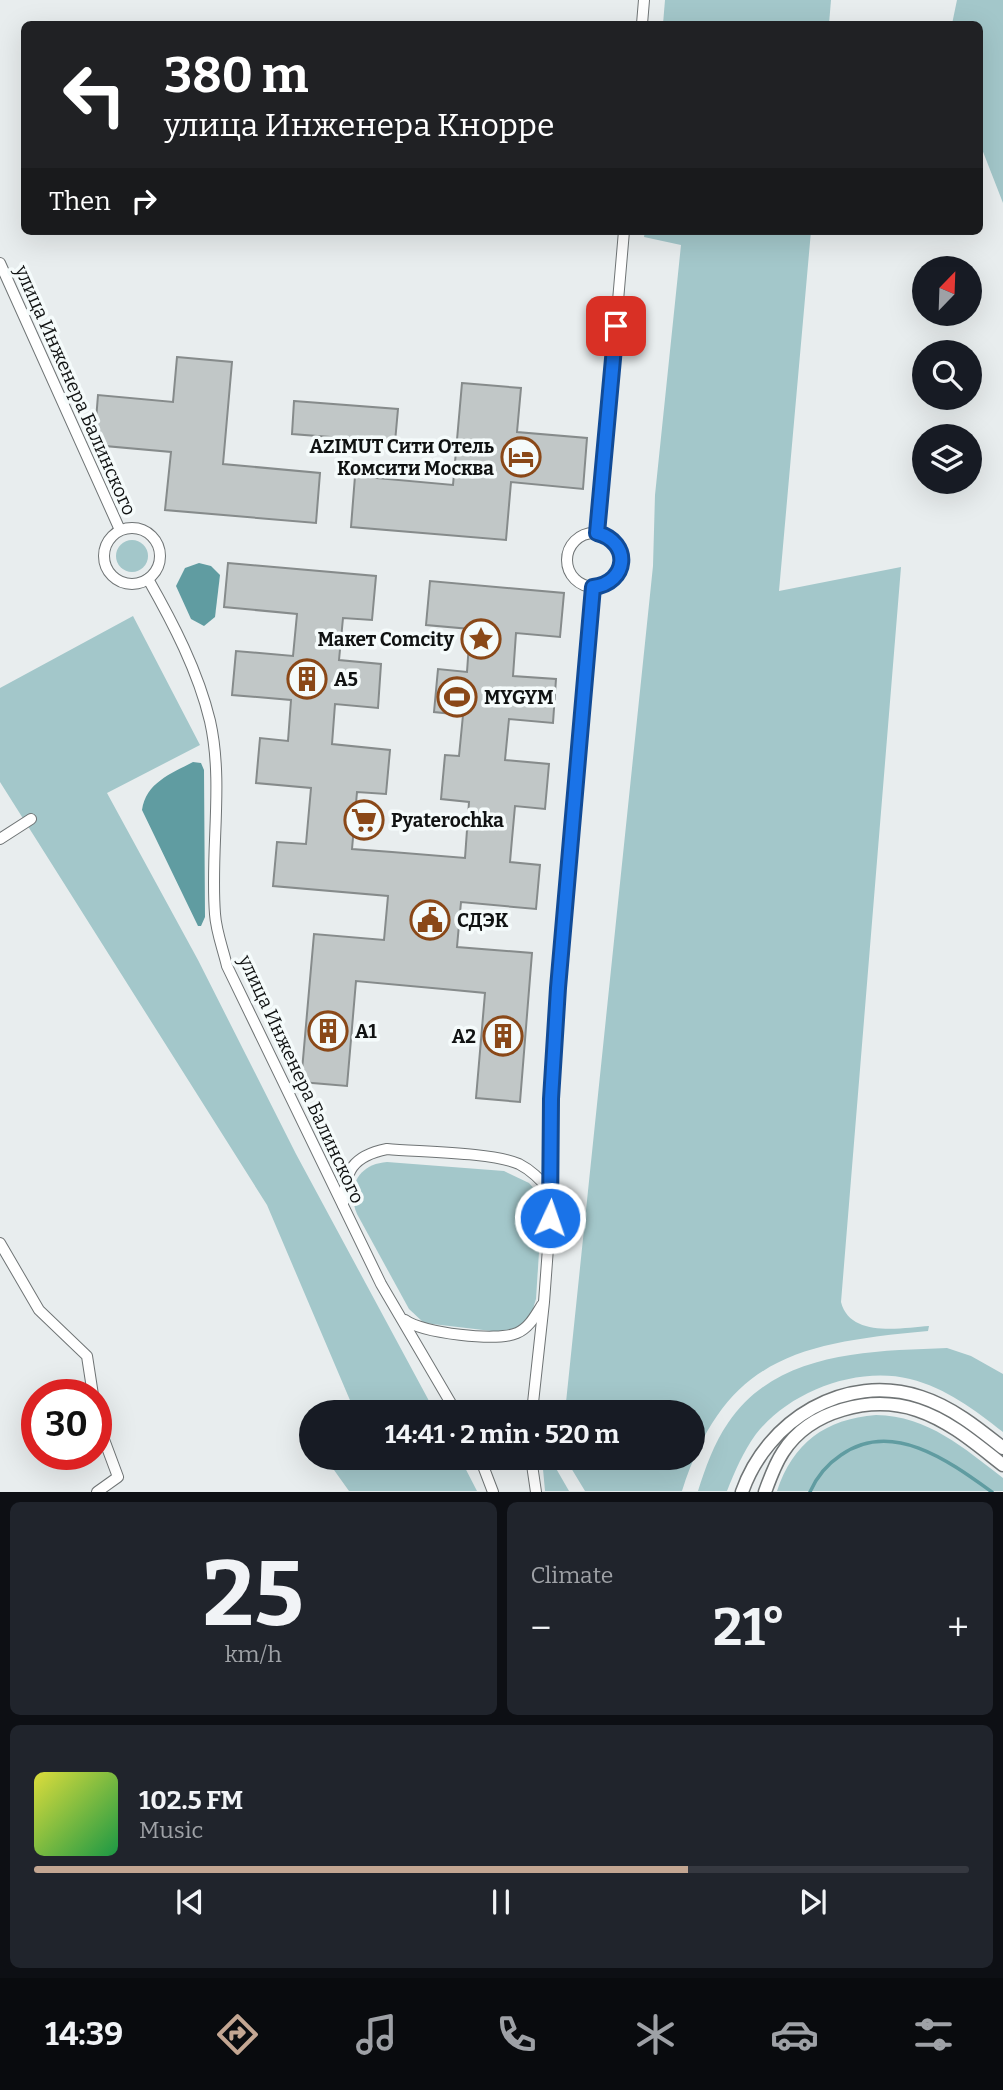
<!DOCTYPE html>
<html lang="en">
<head>
<meta charset="utf-8">
<style>
  :root { --surface:#171b24; --page:#20242c; --text:#f1f3f6; --muted:#9ea1a6; --line:#363941; --accent:#c3a692 }
  body { margin:0; font-family:Bitter,serif; background:var(--page); color:var(--text); height:100vh; display:flex; flex-direction:column; font-size:26px; white-space:nowrap }
  * { box-sizing:border-box; margin:0 }
  p { font-size:23px; color:var(--muted) }
  .icon { flex:none; width:38px; height:38px; fill:none; stroke:currentColor; stroke-width:2; stroke-linecap:round; stroke-linejoin:round }
  .map { position:relative; height:1492px; overflow:hidden }
  .sheet { display:flex; flex-direction:column; gap:10px; padding:10px; background:#0d0f14; flex:1 }
  .sheet>* { flex:none }
  .guide { position:absolute; left:21px; top:21px; width:962px; height:214px; border-radius:10px; box-shadow:0 7px 28px #0002; background:#202124; color:#fff; overflow:hidden }
  .needle { width:46px; rotate:23deg }
  .fabs { position:absolute; left:912px; top:256px; display:grid; gap:14px }
  .fabs a { display:grid; place-items:center; width:70px; height:70px; border-radius:50%; background:var(--surface); box-shadow:0 7px 28px #0002; font-size:35px }
  .speed { position:absolute; left:21px; top:1379px; display:flex; gap:14px; font-size:35px; font-weight:700; text-align:center }
  .speed>* { display:grid; place-content:center; width:91px; height:91px; border-radius:50%; background:var(--surface); box-shadow:0 7px 28px #0002; line-height:1 }
  .speed .limit { border:10px solid #d22; background:#fff; color:#111 }
  .pin { position:absolute; display:grid; place-items:center; width:60px; height:60px; color:#fff; margin:-30px; border-radius:14px; box-shadow:0 4px 10px #0006 }
  .me { position:absolute; width:77px; margin:-38px; rotate:3deg; stroke-linejoin:round; filter:drop-shadow(0 0 5px #0008) }
  .turn { display:flex; align-items:center; gap:24px; height:147px; padding:0 28px; font-size:32px }
  .turn .icon { width:91px; height:91px; stroke-width:2.5 }
  .turn b { display:block; font-size:49px; line-height:60px }
  .then { display:flex; align-items:center; height:66px; padding:0 28px; background:#0003; gap:14px; font-size:26px }
  .big { font-size:52px; font-weight:700; line-height:1.1 }
  .sheet .widget { flex:1; display:flex; flex-direction:column; justify-content:center; gap:10px; min-width:0; padding:0 24px; border-radius:10px; background:var(--page) }
  .sheet .dial { align-items:center; gap:0 }
  .dial b { font-size:91px; line-height:1 }
  .song { display:flex; align-items:center; gap:21px }
  .cover { width:84px; height:84px; border-radius:10px; background:linear-gradient(135deg,hsl(60 70% 55%),hsl(140 70% 35%)) }
  .played { height:7px; border-radius:4px; background:linear-gradient(90deg,var(--accent) 70%,var(--line) 70%) }
  .keys { display:flex; justify-content:space-around; direction:ltr }
  .heat { display:flex; justify-content:space-between; align-items:center; font-size:38px; direction:ltr }
  .sheet .tiles { flex:1; display:grid; gap:10px; grid-template-columns:1fr 1fr }
  .widget:last-child { grid-column:span 2 }
  .trip { position:absolute; left:299px; top:1400px; width:406px; height:70px; border-radius:35px; background:var(--surface); box-shadow:0 7px 28px #0002; font-weight:700; line-height:70px; text-align:center }
  .menu { display:flex; height:112px; justify-content:space-around; align-items:center; background:#090b0e; color:var(--muted) }
  .menu .icon { width:49px; height:49px }
  .menu .active { color:var(--accent) }
  .menu b { font-size:32px; color:var(--text) }
  .map>svg:first-child { display:block }
</style>
</head>
<body>
<div class="map">
<svg width="1003" height="1492" viewBox="0 0 1003 1492">
  <rect width="100%" height="100%" fill="#e8edee"/>
  <g fill="#a3c7ca">
    <path d="M665 0H831L829 24H663Z"/>
    <path d="M957 0H1003V203L980 144V24H952Z"/>
    <path d="M645 231H811L779 591 901 567 841 1302C850 1338 901 1328 929 1326L928 1331C799 1343 725 1357 682 1491H585L565 1458H693V1412H565L653 566 655 495 681 245 644 237Z"/>
    <circle cx="132" cy="556" r="16"/>
    <path d="M133 616 200 745 107 793 198 960 296 1154 435 1412H355L267 1205 0 782V688Z"/>
    <path d="M387 1162 504 1171 529 1183 538 1193 542 1205 536 1299 532 1312 524 1324 512 1330 500 1332 424 1323 409 1309 357 1214C346 1188 358 1164 387 1162Z"/>
    <path d="M947 1348 971 1356 1003 1374V1432C975 1410 946 1388 910 1379 857 1366 790 1391 756 1434 743 1452 735 1471 727 1491H698C705 1469 714 1443 728 1423 776 1351 870 1351 947 1348Z"/>
    <path d="M876 1415C928 1416 964 1448 1003 1478V1491H777C793 1443 825 1419 876 1415Z"/>
    <path d="M316 1458H460L477 1491H349L334 1470Z"/>
    <path d="M542 1458H550L569 1491H545Z"/>
  </g>
  <g fill="#609ca1">
    <path d="M199 563 211 566 220 575 215 617 204 626 191 619 176 586 185 568Z"/>
    <path d="M193 762 201 763 204 770 205 917 201 926H198L142 810C146 783 170 774 193 762Z"/>
  </g>
  <g fill="none" stroke-linecap="round" stroke-linejoin="round">
    <path stroke="#609ca1" stroke-width="3.5" d="M810 1492C817 1476 826 1465 841 1455 892 1419 949 1461 992 1492"/>
  </g>
  <g fill="#c1c7c7" stroke="#868b8b" stroke-width="2">
    <path d="M177 357 232 362 223 464 320 473 316 523 165 510 171 452 94 445 98 395 173 402Z"/>
    <path d="M462 383 521 388 517 432 587 438 583 489 511 482 506 540 351 527 355 476 453 485Z"/>
    <path d="M294 401 398 409 395 442 292 434Z"/>
    <path d="M228 563 376 576 372 620 343 618 339 660 381 664 378 708 335 704 332 744 390 750 386 794 357 792 352 849 392 852 465 858 469 802 441 799 445 755 459 756 463 715 434 712 438 669 467 672 470 629 426 625 430 581 564 593 560 637 516 633 513 676 556 679 553 723 509 719 505 760 549 764 545 809 515 806 512 839 510 862 540 865 536 909 461 902 457 947 532 953 520 1102 476 1098 485 993 454 990 356 981 347 1086 301 1082 314 934 384 940 388 896 273 886 277 842 306 844 311 788 256 783 260 738 288 741 291 700 232 695 236 651 293 656 297 614 224 607Z"/>
  </g>
  <g fill="none" stroke-linecap="round" stroke-linejoin="round">
    <g stroke="#6f7475" stroke-width="12">
      <g id="street">
        <path d="M642 24 644 0"/>
        <path d="M0 263 120 530"/>
        <circle cx="132" cy="556" r="28"/>
        <path d="M598 533 624 231"/>
        <circle cx="594" cy="560" r="27"/>
        <path d="M148 579C173 623 198 671 210 721 224 783 210 851 215 914 216 931 223 949 227 966L381 1284 456 1412"/>
        <path d="M0 839 31 819"/>
        <path d="M343 1205C345 1171 352 1156 387 1149 419 1152 492 1152 519 1164 533 1171 543 1182 552 1193"/>
        <path d="M0 1243 39 1310 87 1356 93 1395"/>
        <path d="M405 1320C422 1333 497 1342 517 1333 529 1328 535 1316 542 1305"/>
        <path d="M532 1412 544 1302 552 1194 551 1099 558 988 593 587"/>
        <path d="M96 1418 118 1477 97 1492"/>
        <path d="M480 1458 493 1492"/>
        <path d="M531 1458 536 1492"/>
      </g>
    </g>
    <g stroke="#6f7475" stroke-width="15">
      <g id="secondary">
        <path d="M742 1492C767 1420 845 1372 921 1397 952 1407 978 1428 1003 1448"/>
        <path d="M765 1492C770 1478 775 1464 783 1452 810 1410 871 1395 917 1410 950 1421 976 1444 1003 1465"/>
      </g>
    </g>
    <use href="#street" stroke="#fff" stroke-width="10"/>
    <use href="#secondary" stroke="#fff" stroke-width="12"/>
  </g>
  <g fill="none" stroke-linecap="round" stroke-linejoin="round">
    <g stroke="#114b97" stroke-width="18">
      <path id="route" d="M550 1218 551 1099 558 988 593 587C628 583 632 542 597 533L616 326"/>
    </g>
    <use href="#route" stroke="#1a73e8" stroke-width="12"/>
  </g>
  <defs>
    <g id="hotel-ring" transform="scale(2.0125)"><circle r="9.5" fill="#f5fbfb" stroke="#8a4818" stroke-width="1.5"/><path d="M-6-4.5h1.5V1H6V5H4.5V3h-9V5H-6ZM-4 0a1.8 1.8 0 1 1 3.6 0ZM.5 0V-2.5h3Q6-2.5 6 0Z" fill="#8a4818"/></g>
    <g id="sight-ring" transform="scale(2.0125)"><circle r="9.5" fill="#f5fbfb" stroke="#8a4818" stroke-width="1.5"/><path d="M0-6L1.8-2.2L6-1.7L2.9 1.2L3.7 5.4L0 3.3L-3.7 5.4L-2.9 1.2L-6-1.7L-1.8-2.2Z" fill="#8a4818"/></g>
    <g id="building-ring" transform="scale(2.0125)"><circle r="9.5" fill="#f5fbfb" stroke="#8a4818" stroke-width="1.5"/><path d="M-4-6H4V6H1V3H-1V6H-4ZM-2.5-4.3h1.7v1.8h-1.7ZM.8-4.3h1.7v1.8H.8ZM-2.5-1h1.7V.8h-1.7ZM.8-1h1.7V.8H.8Z" fill="#8a4818"/></g>
    <g id="stadium-ring" transform="scale(2.0125)"><circle r="9.5" fill="#f5fbfb" stroke="#8a4818" stroke-width="1.5"/><path d="M0-5a6.5 5 0 1 0 0 10a6.5 5 0 1 0 0-10ZM-3.5-1.8h7v3.6h-7Z" fill="#8a4818"/></g>
    <g id="supermarket-ring" transform="scale(2.0125)"><circle r="9.5" fill="#f5fbfb" stroke="#8a4818" stroke-width="1.5"/><path d="M-6-5.5h2.5l.6 2H6L4.5 2H-2.5L-4.4-4H-6ZM-1.5 3.2a1.3 1.3 0 1 0 .1 0ZM3 3.2a1.3 1.3 0 1 0 .1 0Z" fill="#8a4818"/></g>
    <g id="civic-ring" transform="scale(2.0125)"><circle r="9.5" fill="#f5fbfb" stroke="#8a4818" stroke-width="1.5"/><path d="M-.6-6.5H3V-4.5H.6V-3L4-1V1h2V6H-6V1h2V-1L-.6-3ZM-1.2 2.5V6h2.4V2.5Z" fill="#8a4818"/></g>
  </defs>
  <g fill-rule="evenodd">
    <use href="#hotel-ring" x="521" y="457"/>
    <use href="#sight-ring" x="481" y="639"/>
    <use href="#building-ring" x="307" y="679"/>
    <use href="#stadium-ring" x="457" y="697"/>
    <use href="#supermarket-ring" x="364" y="820"/>
    <use href="#civic-ring" x="430" y="920"/>
    <use href="#building-ring" x="328" y="1031"/>
    <use href="#building-ring" x="503" y="1036"/>
  </g>
  <g text-anchor="middle" stroke-width="7" stroke-linejoin="round" paint-order="stroke">
    <g font-size="19" fill="#101212" stroke="#f5fbfb">
      <text transform="translate(76 390) rotate(66)" y="7">улица Инженера Балинского</text>
      <text transform="translate(302 1079) rotate(65)" y="7">улица Инженера Балинского</text>
    </g>
    <g font-size="19" font-weight="bold" fill="#101212" stroke="#f5fbfb" text-anchor="start">
      <text x="494" y="453" text-anchor="end">AZIMUT Сити Отель<tspan x="494" dy="22">Комсити Москва</tspan></text>
      <text x="454" y="646" text-anchor="end">Макет Comcity</text>
      <text x="334" y="686">А5</text>
      <text x="484" y="704">MYGYM</text>
      <text x="391" y="827">Pyaterochka</text>
      <text x="457" y="927">СДЭК</text>
      <text x="355" y="1038">А1</text>
      <text x="476" y="1043" text-anchor="end">А2</text>
    </g>
  </g>
</svg>
<div class="fabs">
<a><svg class="needle" viewBox="-14 -14 28 28"><path d="M0-13l5 13h-10z" fill="#e53935"/><path d="M0 13l5-13h-10z" fill="#9ea1a6"/></svg></a>
<a><svg class="icon" aria-label="search" viewBox="0 0 24 24"><circle cx="10" cy="10" r="6"/><path d="M15 15l6 6"/></svg></a>
<a><svg class="icon" aria-label="layers" viewBox="0 0 24 24"><path d="M12 4l9 5-9 5-9-5zM3 14l9 5 9-5"/></svg></a>
</div>
<div class="speed"><div class="limit">30</div></div>
<div class="pin" style="left:616px;top:326px;background:#d93025"><svg class="icon" aria-label="arrive" viewBox="0 0 24 24"><path d="M6 21V4h12l-3 4 3 4H6"/></svg></div>
<svg class="me" style="left:550px;top:1218px" viewBox="-20 -20 40 40"><circle r="17" fill="#1a73e8" stroke="#fff" stroke-width="3"/><path d="M0-11L8 9 0 5-8 9z" fill="#fff"/></svg>
<div class="trip">14:41 · 2 min · 520 m</div>
<div class="guide">
<div class="turn"><svg class="icon" aria-label="left" viewBox="0 0 24 24"><path d="M17 20v-9H6M10 6l-5 5 5 5"/></svg><div><b>380 m</b>улица Инженера Кнорре</div></div>
<div class="then">Then<svg class="icon" aria-label="right" viewBox="0 0 24 24"><path d="M7 20v-9h11M14 6l5 5-5 5"/></svg></div>
</div>
</div>
<section class="sheet">
<div class="tiles">
<div class="widget dial"><b>25</b><p>km/h</p></div>
<div class="widget"><p>Climate</p>
<div class="heat"><a>−</a><b class="big">21°</b><a>+</a></div>
</div>
<div class="widget">
<div class="song"><i class="cover"></i><div><b>102.5 FM</b><p>Music</p></div></div>
<div class="played"></div>
<div class="keys"><svg class="icon" aria-label="previous" viewBox="0 0 24 24"><path d="M18 5L8 12l10 7zM5 5v14"/></svg><svg class="icon" aria-label="pause" viewBox="0 0 24 24"><path d="M8 5v14M16 5v14"/></svg><svg class="icon" aria-label="next" viewBox="0 0 24 24"><path d="M6 5l10 7-10 7zM19 5v14"/></svg></div>
</div>
</div>
</section>
<nav class="menu">
<b>14:39</b>
<svg class="icon active" aria-label="directions" viewBox="0 0 24 24"><path d="M12 3l9 9-9 9-9-9zM9 14v-3h6M13 9l2 2-2 2"/></svg>
<svg class="icon" aria-label="music" viewBox="0 0 24 24"><path d="M9 18V5l10-2v13"/><circle cx="6" cy="18" r="3"/><circle cx="16" cy="16" r="3"/></svg>
<svg class="icon" aria-label="phone" viewBox="0 0 24 24"><path d="M5 4h4l2 5-3 2q2 4 5 5l2-3 5 2v4C11 20 4 13 5 4z"/></svg>
<svg class="icon" aria-label="climate" viewBox="0 0 24 24"><path d="M12 3v18M4 7l16 10M4 17L20 7"/></svg>
<svg class="icon" aria-label="car" viewBox="0 0 24 24"><path d="M5 17H2v-5l4-1 3-4h7l3 4 3 1v5h-3M9 17h6M6 11h13"/><circle cx="7" cy="17" r="2"/><circle cx="17" cy="17" r="2"/></svg>
<svg class="icon" aria-label="filters" viewBox="0 0 24 24"><path d="M4 7h16M4 17h16"/><circle cx="9" cy="7" r="2"/><circle cx="15" cy="17" r="2"/></svg>
</nav>
</body>
</html>
